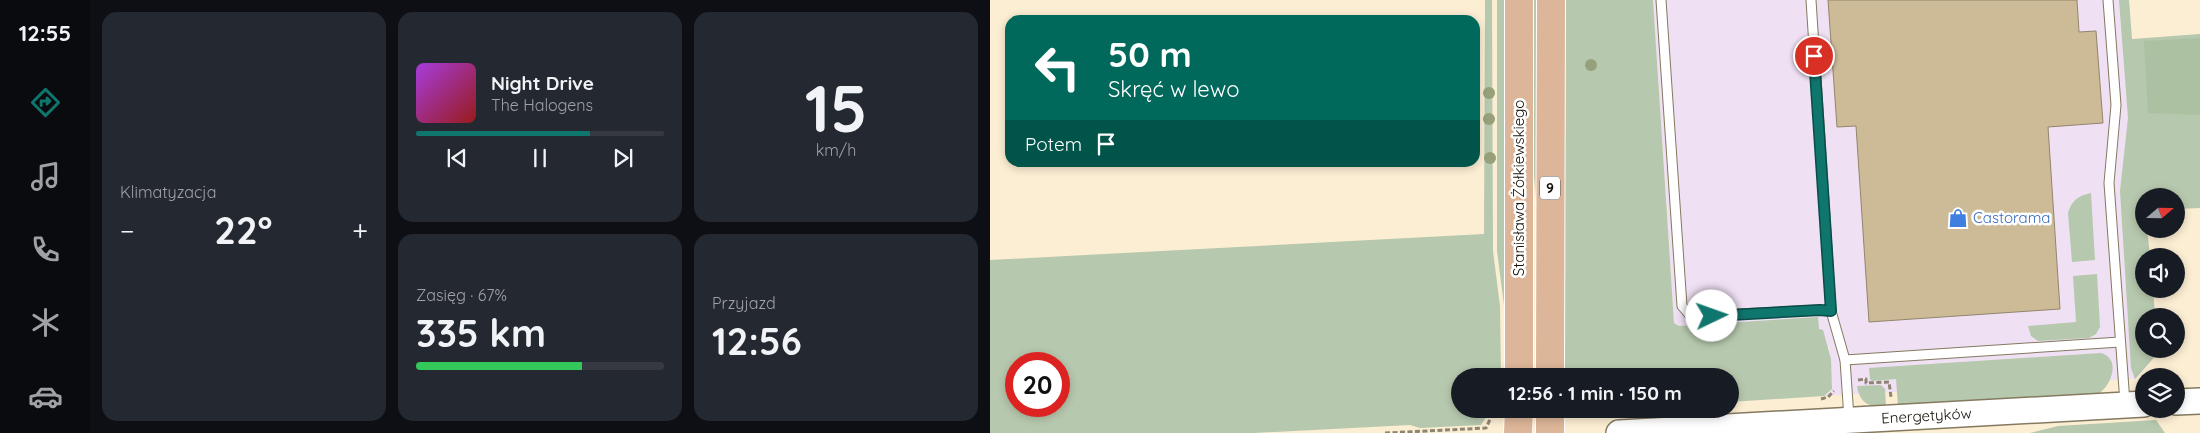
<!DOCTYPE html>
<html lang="pl">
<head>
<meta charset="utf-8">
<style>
  :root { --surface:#171b24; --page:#242831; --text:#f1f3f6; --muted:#9ea1a6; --line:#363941; --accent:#0f766e }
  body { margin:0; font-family:Quicksand,sans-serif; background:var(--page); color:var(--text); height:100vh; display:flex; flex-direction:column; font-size:19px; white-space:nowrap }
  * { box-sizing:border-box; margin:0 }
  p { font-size:16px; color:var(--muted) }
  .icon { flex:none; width:28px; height:28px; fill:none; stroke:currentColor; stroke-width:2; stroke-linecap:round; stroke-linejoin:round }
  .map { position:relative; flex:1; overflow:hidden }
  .drawer { display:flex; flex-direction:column; gap:12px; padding:12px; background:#0d0f14; width:900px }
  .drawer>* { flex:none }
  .banner { position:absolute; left:15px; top:15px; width:475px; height:152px; border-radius:15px; box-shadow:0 2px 8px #0003; background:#00695c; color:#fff; overflow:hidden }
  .needle { width:32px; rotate:70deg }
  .controls { position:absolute; left:1145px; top:188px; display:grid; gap:10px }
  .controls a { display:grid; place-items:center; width:50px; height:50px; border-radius:50%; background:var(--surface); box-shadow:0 2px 8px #0003; font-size:25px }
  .speed { position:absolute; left:15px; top:352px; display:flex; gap:10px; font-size:25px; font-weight:700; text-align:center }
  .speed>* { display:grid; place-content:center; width:65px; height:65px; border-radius:50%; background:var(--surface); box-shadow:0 2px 8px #0003; line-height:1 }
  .speed .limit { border:8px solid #d22; background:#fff; color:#111 }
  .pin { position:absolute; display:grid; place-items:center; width:42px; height:42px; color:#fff; margin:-21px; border:2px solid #fff; border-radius:50%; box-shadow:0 1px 5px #0007 }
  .me { position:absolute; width:55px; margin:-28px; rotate:87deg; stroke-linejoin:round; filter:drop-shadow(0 0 4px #0008) }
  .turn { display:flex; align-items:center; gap:18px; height:105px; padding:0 20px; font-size:22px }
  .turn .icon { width:65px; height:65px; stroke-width:2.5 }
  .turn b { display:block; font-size:35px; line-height:42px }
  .then { display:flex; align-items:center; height:48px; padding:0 20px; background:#0003; gap:10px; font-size:19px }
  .big { font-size:38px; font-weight:700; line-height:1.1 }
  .drawer .widget { flex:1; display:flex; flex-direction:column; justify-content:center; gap:8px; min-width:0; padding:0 18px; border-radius:15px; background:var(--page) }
  .drawer .dial { align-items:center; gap:0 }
  .dial b { font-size:65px; line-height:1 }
  .song { display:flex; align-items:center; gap:15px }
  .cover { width:60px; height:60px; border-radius:8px; background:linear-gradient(135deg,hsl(280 70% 55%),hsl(0 70% 35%)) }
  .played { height:5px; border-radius:2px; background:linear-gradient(90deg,var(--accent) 70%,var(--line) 70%) }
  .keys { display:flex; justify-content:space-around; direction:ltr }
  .heat { display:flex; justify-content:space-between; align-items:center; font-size:28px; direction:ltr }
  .charge { height:8px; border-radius:4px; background:linear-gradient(90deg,#34c759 67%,var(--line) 0) }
  .drawer .tiles { flex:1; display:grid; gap:12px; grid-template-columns:repeat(3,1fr) }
  .widget:first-child { grid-row:span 2 }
  .trip { position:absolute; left:461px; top:368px; width:288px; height:50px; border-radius:25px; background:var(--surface); box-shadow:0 2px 8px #0003; font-weight:700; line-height:50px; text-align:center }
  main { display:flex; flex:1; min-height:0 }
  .dock { display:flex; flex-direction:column; width:90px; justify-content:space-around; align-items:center; background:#090b0e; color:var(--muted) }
  .dock .icon { width:35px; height:35px }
  .dock .active { color:var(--accent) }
  .dock b { font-size:22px; color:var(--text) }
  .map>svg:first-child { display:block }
</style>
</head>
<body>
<main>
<nav class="dock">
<b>12:55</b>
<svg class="icon active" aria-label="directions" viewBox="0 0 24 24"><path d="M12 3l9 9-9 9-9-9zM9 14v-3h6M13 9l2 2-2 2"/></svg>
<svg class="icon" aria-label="music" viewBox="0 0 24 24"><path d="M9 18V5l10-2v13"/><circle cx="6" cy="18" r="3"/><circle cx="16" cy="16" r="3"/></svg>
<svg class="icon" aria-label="phone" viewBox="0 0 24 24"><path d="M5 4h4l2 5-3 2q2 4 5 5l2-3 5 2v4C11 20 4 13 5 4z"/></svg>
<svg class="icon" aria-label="climate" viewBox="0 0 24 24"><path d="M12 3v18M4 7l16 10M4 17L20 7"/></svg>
<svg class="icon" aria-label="car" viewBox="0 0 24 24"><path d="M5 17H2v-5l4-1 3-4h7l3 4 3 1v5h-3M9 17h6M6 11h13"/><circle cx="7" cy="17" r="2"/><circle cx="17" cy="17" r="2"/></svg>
</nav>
<section class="drawer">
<div class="tiles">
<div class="widget"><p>Klimatyzacja</p>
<div class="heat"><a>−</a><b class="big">22°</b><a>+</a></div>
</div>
<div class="widget">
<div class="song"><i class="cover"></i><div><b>Night Drive</b><p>The Halogens</p></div></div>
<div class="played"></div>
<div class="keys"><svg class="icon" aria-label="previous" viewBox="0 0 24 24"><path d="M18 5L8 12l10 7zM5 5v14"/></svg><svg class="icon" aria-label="pause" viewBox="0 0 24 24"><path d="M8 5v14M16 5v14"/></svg><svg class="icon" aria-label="next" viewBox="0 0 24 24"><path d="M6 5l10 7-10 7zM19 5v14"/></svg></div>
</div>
<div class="widget dial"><b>15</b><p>km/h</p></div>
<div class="widget"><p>Zasięg · 67%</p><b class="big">335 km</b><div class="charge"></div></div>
<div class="widget"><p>Przyjazd</p><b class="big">12:56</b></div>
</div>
</section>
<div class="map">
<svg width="1210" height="433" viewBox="0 0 1210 433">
  <rect width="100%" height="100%" fill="#fceed3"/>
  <path fill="#efe0f3" d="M663 0H1139L1154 196V229H1157L1160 256H1154V289H1163L1165 316H1154V349H1168V353L1145 379 834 396 842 389 839 347 689 326 684 323Z"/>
  <g fill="#b6c8ad" fill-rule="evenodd">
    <path d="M495 0H502L503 251 510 306 511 376H470V409H501L491 425 430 428 420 425 265 433H0V260L494 234ZM26 364H69V406H26Z"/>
    <path d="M507 0H520L518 336 507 251Z"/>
    <path d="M539 0H552L550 376H546V199L541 146Z"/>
    <path d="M572 0H663L684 323 689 326 828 317 829 329 833 330 841 359 842 389 834 396 740 402V376H570Z"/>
    <path d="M1129 0H1139L1142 39 1210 34V208L1186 209V196H1154V229H1157L1160 256H1154V289H1163L1165 316H1154V349H1168V353L1145 379 1141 368 1130 191 1138 118Z"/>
    <path d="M1101 193 1105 260 1082 262 1078 213C1082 200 1088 196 1101 193Z"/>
    <path d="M1107 274 1110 327 1106 334 1099 338 1048 341 1041 336 1038 326 1086 322 1083 276Z"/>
    <path d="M1111 353C1132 359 1121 387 1107 395L908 406 906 379 882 381 880 379 879 368Z"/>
    <path d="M891 385 895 389 896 407C879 407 870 404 867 386Z"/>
    <path d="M1166 420 1175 433H1040L1068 426Z"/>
  </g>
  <path fill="#acc1a1" d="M1210 38V115L1158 113 1154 41Z"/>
  <path fill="#cdbb98" stroke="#92856c" d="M838 0H1087L1089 32 1106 31 1113 123 1058 127 1070 309 879 322 866 126 847 127Z"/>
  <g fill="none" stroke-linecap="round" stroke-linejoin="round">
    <g stroke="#857960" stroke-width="11">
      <g id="lane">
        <path d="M671 0 692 306 699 314 704 316 830 310 841 311"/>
        <path d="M821 0 841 311 855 360 859 418"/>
        <path d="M1118 0 1126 105 1119 183 1135 403"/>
        <path d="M855 360 1130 342"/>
      </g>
    </g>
    <g stroke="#857960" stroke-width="28">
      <g id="secondary">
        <path d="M1186 402 1210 401"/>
        <path id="s1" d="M629 433 1154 404"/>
      </g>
    </g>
    <g stroke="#fff" stroke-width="30">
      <g id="primary">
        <path d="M529 0V376"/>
        <path d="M560 376 561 0"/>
        <path d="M528 433 529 409"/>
        <path d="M560 433V409"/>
      </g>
    </g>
    <g stroke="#8e8472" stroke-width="3" stroke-dasharray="5 2.5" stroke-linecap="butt">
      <path d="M868 380 876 379V383L899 382 901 397"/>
      <path d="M831 399 838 397 844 391"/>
      <path d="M596 409 599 412 629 410"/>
      <path d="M395 433 496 428 505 409"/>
    </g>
    <use href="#lane" stroke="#fff" stroke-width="9"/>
    <use href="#secondary" stroke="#fff" stroke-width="25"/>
    <use href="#primary" stroke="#ddb598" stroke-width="28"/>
  </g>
  <g fill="#96a07a">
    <circle cx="601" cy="65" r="6"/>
    <circle cx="499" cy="93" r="6"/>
    <circle cx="499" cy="119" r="6"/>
    <circle cx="500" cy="158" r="6"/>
  </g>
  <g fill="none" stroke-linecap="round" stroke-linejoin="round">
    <g stroke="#0a4d48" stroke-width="12">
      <path id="route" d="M722 316 830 310 841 311 824 56"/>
    </g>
    <use href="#route" stroke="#0f766e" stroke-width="9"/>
  </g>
  <defs>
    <g id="shop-bare" transform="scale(1.5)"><path d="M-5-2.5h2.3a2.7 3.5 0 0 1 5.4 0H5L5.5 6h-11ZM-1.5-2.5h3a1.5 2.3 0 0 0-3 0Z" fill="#3f7fe0" stroke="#fff" stroke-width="2.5" paint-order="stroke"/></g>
  </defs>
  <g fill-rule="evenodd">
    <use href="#shop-bare" x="968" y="218"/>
  </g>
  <g text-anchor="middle" stroke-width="5" stroke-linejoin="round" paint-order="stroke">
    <rect fill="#fff" stroke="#5b5851" stroke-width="1" x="550" y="176.5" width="20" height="23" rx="4"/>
    <g font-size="14" font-weight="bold" fill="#151007">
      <text x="560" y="193">9</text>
    </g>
    <g font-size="15" fill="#151007" stroke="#fff">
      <text transform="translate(529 188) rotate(-90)" y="5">Stanisława Żółkiewskiego</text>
      <text dy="5" stroke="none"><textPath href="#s1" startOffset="308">Energetyków</textPath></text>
    </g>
    <g font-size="15" fill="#366cbe" stroke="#fff" text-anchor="start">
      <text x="983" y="223">Castorama</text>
    </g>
  </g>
</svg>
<div class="controls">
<a><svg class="needle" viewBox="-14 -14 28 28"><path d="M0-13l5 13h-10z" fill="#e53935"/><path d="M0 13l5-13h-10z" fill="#9ea1a6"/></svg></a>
<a><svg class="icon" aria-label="sound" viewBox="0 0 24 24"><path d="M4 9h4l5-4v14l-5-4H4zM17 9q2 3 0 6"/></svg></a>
<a><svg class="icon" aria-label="search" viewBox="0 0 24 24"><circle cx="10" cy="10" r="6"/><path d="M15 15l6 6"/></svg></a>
<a><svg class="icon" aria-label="layers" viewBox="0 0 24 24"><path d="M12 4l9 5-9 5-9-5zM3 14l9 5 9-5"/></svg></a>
</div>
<div class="speed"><div class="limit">20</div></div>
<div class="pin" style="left:824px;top:56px;background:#d93025"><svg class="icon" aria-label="arrive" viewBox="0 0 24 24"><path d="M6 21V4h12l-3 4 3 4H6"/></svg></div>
<svg class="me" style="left:722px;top:316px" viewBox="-20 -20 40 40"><circle r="19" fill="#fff"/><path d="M0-13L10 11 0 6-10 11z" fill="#0f766e"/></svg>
<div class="trip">12:56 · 1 min · 150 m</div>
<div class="banner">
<div class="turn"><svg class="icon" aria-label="left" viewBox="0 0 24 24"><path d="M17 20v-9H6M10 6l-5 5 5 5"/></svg><div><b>50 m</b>Skręć w lewo</div></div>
<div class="then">Potem<svg class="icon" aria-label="arrive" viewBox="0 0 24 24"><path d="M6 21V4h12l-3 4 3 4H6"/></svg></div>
</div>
</div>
</main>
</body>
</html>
